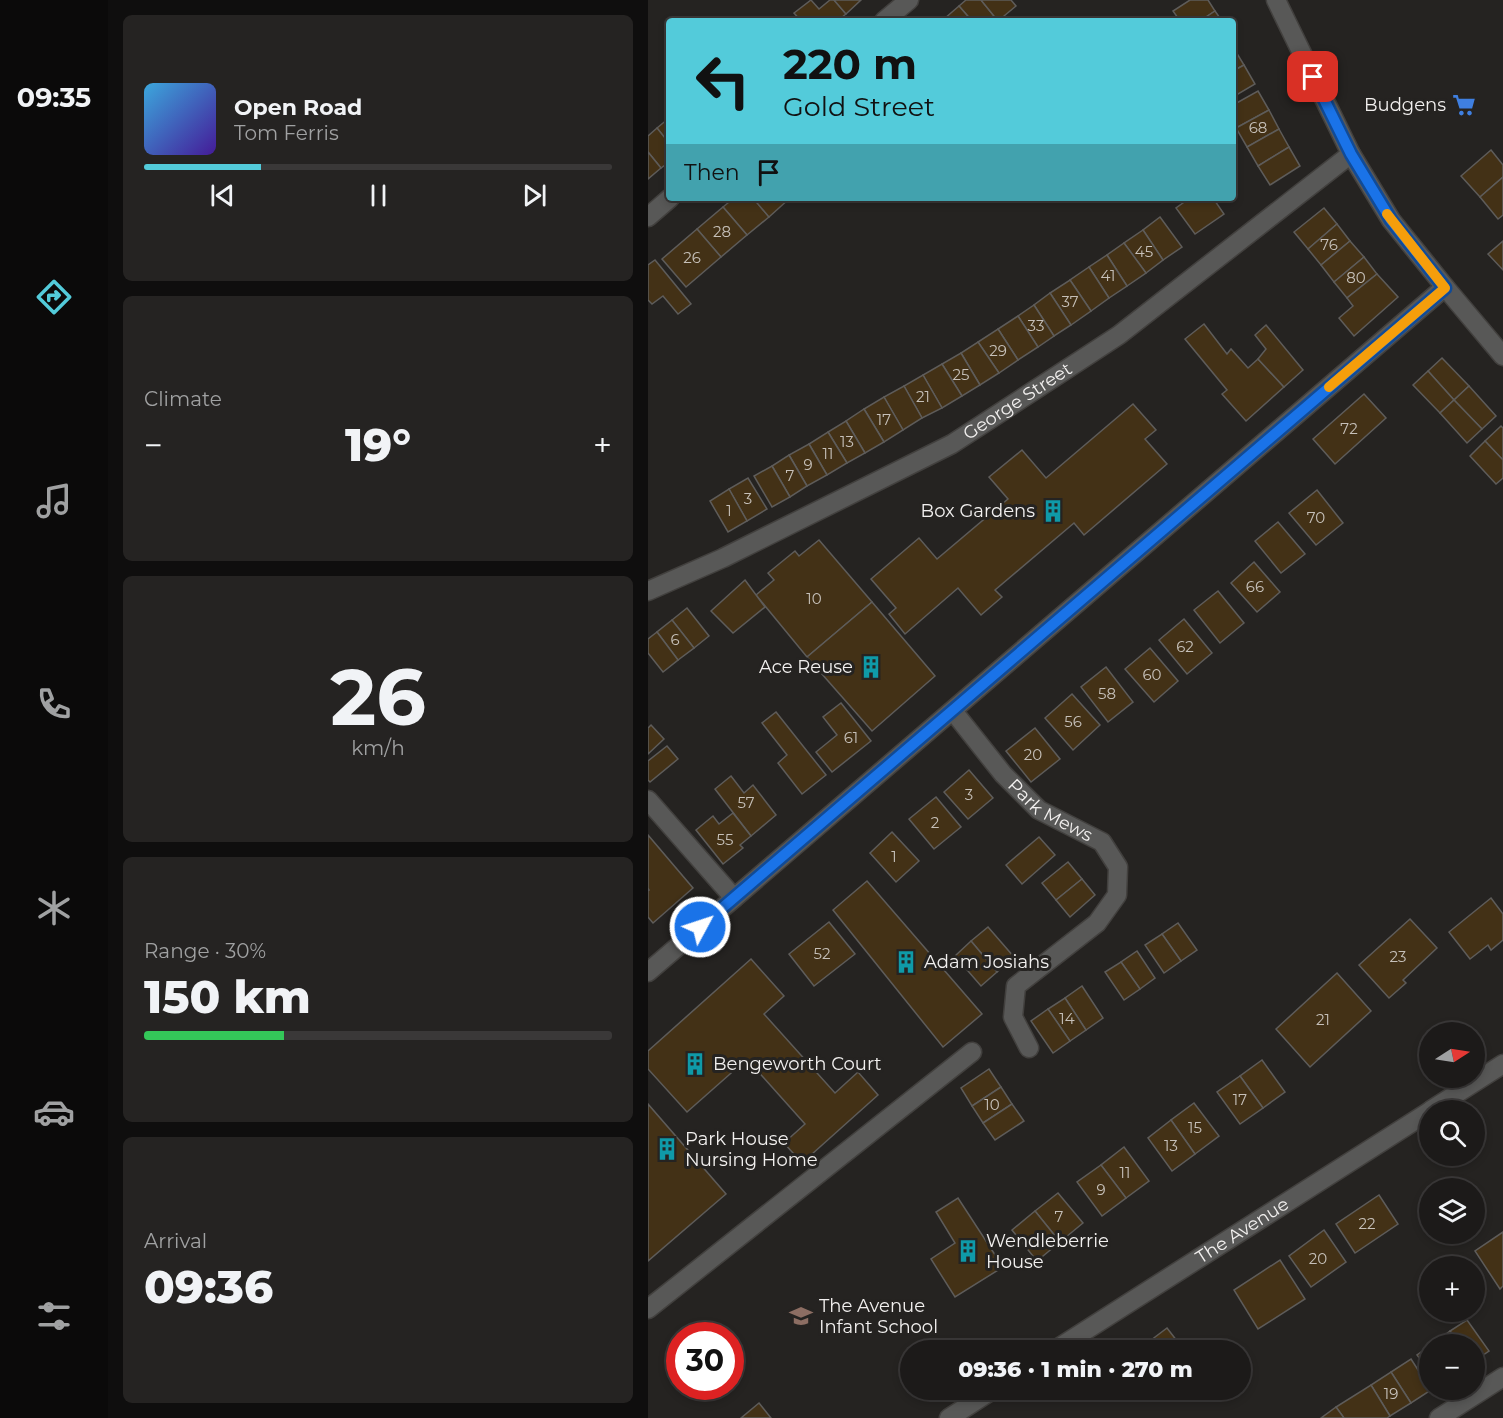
<!DOCTYPE html>
<html lang="en">
<head>
<meta charset="utf-8">
<style>
  :root { --surface:#1c1a19; --page:#252322; --text:#f1f3f6; --muted:#a0a1a2; --line:#3a3838; --accent:#53cbda }
  body { margin:0; font-family:Montserrat,sans-serif; background:var(--page); color:var(--text); height:100vh; display:flex; flex-direction:column; font-size:22px; white-space:nowrap }
  * { box-sizing:border-box; margin:0 }
  p { font-size:20px; color:var(--muted) }
  .icon { flex:none; width:33px; height:33px; fill:none; stroke:currentColor; stroke-width:2; stroke-linecap:round; stroke-linejoin:round }
  .map { position:relative; flex:1; overflow:hidden }
  .drawer { display:flex; flex-direction:column; gap:15px; padding:15px; background:#0f0e0e; width:540px }
  .drawer>* { flex:none }
  .top-card { position:absolute; left:18px; top:18px; width:570px; height:183px; border-radius:6px; box-shadow:0 3px 9px #0003,0 0 0 2px var(--line); background:#53cbda; color:#111; overflow:hidden }
  .needle { width:39px; rotate:78deg }
  .tools { position:absolute; left:771px; top:1022px; display:grid; gap:12px }
  .tools a { display:grid; place-items:center; width:66px; height:66px; border-radius:50%; background:var(--surface); box-shadow:0 3px 9px #0003,0 0 0 2px var(--line); font-size:30px }
  .speed { position:absolute; left:18px; top:1322px; display:flex; gap:12px; font-size:30px; font-weight:700; text-align:center }
  .speed>* { display:grid; place-content:center; width:78px; height:78px; border-radius:50%; background:var(--surface); box-shadow:0 3px 9px #0003,0 0 0 2px var(--line); line-height:1 }
  .speed .limit { border:9px solid #d22; background:#fff; color:#111 }
  .pin { position:absolute; display:grid; place-items:center; width:51px; height:51px; color:#fff; margin:-26px; border-radius:12px; box-shadow:0 3px 9px #0006 }
  .me { position:absolute; width:66px; margin:-33px; rotate:50deg; stroke-linejoin:round; filter:drop-shadow(0 0 4px #0008) }
  .turn { display:flex; align-items:center; gap:21px; height:126px; padding:0 18px; font-size:27px }
  .turn .icon { width:78px; height:78px; stroke-width:2.5 }
  .turn b { display:block; font-size:42px; line-height:51px }
  .then { display:flex; align-items:center; height:57px; padding:0 18px; background:#0003; gap:12px; font-size:22px }
  .big { font-size:45px; font-weight:800; line-height:1.1 }
  .drawer .widget { flex:1; display:flex; flex-direction:column; justify-content:center; gap:9px; min-width:0; padding:0 21px; border-radius:9px; background:var(--page) }
  .drawer .dial { align-items:center; gap:0 }
  .dial b { font-size:78px; line-height:1 }
  .song { display:flex; align-items:center; gap:18px }
  .cover { width:72px; height:72px; border-radius:9px; background:linear-gradient(135deg,hsl(200 70% 55%),hsl(260 70% 35%)) }
  .played { height:6px; border-radius:3px; background:linear-gradient(90deg,var(--accent) 25%,var(--line) 25%) }
  .keys { display:flex; justify-content:space-around; direction:ltr }
  .heat { display:flex; justify-content:space-between; align-items:center; font-size:33px; direction:ltr }
  .charge { height:9px; border-radius:4px; background:linear-gradient(90deg,#34c759 30%,var(--line) 0) }
  .trip { position:absolute; left:252px; top:1340px; width:351px; height:60px; border-radius:30px; background:var(--surface); box-shadow:0 3px 9px #0003,0 0 0 2px var(--line); font-weight:800; line-height:60px; text-align:center }
  main { display:flex; flex:1; min-height:0 }
  .dock { display:flex; flex-direction:column; width:108px; justify-content:space-around; align-items:center; background:#0b0a0a; color:var(--muted) }
  .dock .icon { width:42px; height:42px }
  .dock .selected { color:var(--accent) }
  .dock b { font-size:27px; color:var(--text) }
  .map>svg:first-child { display:block }
</style>
</head>
<body>
<main>
<nav class="dock">
<b>09:35</b>
<svg class="icon selected" aria-label="directions" viewBox="0 0 24 24"><path d="M12 3l9 9-9 9-9-9zM9 14v-3h6M13 9l2 2-2 2"/></svg>
<svg class="icon" aria-label="music" viewBox="0 0 24 24"><path d="M9 18V5l10-2v13"/><circle cx="6" cy="18" r="3"/><circle cx="16" cy="16" r="3"/></svg>
<svg class="icon" aria-label="phone" viewBox="0 0 24 24"><path d="M5 4h4l2 5-3 2q2 4 5 5l2-3 5 2v4C11 20 4 13 5 4z"/></svg>
<svg class="icon" aria-label="climate" viewBox="0 0 24 24"><path d="M12 3v18M4 7l16 10M4 17L20 7"/></svg>
<svg class="icon" aria-label="car" viewBox="0 0 24 24"><path d="M5 17H2v-5l4-1 3-4h7l3 4 3 1v5h-3M9 17h6M6 11h13"/><circle cx="7" cy="17" r="2"/><circle cx="17" cy="17" r="2"/></svg>
<svg class="icon" aria-label="filters" viewBox="0 0 24 24"><path d="M4 7h16M4 17h16"/><circle cx="9" cy="7" r="2"/><circle cx="15" cy="17" r="2"/></svg>
</nav>
<section class="drawer">
<div class="widget">
<div class="song"><i class="cover"></i><div><b>Open Road</b><p>Tom Ferris</p></div></div>
<div class="played"></div>
<div class="keys"><svg class="icon" aria-label="previous" viewBox="0 0 24 24"><path d="M18 5L8 12l10 7zM5 5v14"/></svg><svg class="icon" aria-label="pause" viewBox="0 0 24 24"><path d="M8 5v14M16 5v14"/></svg><svg class="icon" aria-label="next" viewBox="0 0 24 24"><path d="M6 5l10 7-10 7zM19 5v14"/></svg></div>
</div>
<div class="widget"><p>Climate</p>
<div class="heat"><a>−</a><b class="big">19°</b><a>+</a></div>
</div>
<div class="widget dial"><b>26</b><p>km/h</p></div>
<div class="widget"><p>Range · 30%</p><b class="big">150 km</b><div class="charge"></div></div>
<div class="widget"><p>Arrival</p><b class="big">09:36</b></div>
</section>
<div class="map">
<svg width="855" height="1418" viewBox="0 0 855 1418">
  <rect width="100%" height="100%" fill="#252321"/>
  <g fill="#433116" stroke="#5e5c5a" stroke-width="1.5">
    <path d="M163 0 171 9 182 0H186L198 14 189 21H153L146 13Z"/>
    <path d="M186 0H213L198 14Z"/>
    <path d="M318 0H333L350 21H324L311 6Z"/>
    <path d="M333 0H363L368 6 350 21Z"/>
    <path d="M542 0H560L567 11 552 21H532L525 11Z"/>
    <path d="M311 6 324 21H298L296 19Z"/>
    <path d="M567 11 574 21H552Z"/>
    <path d="M585 47 596 65 585 71Z"/>
    <path d="M596 65 607 84 585 97V71Z"/>
    <path d="M610 91 621 110 588 128 585 122V105Z"/>
    <path d="M621 110 631 129 599 147 588 128Z"/>
    <path d="M21 118V143L9 128Z"/>
    <path d="M9 128 21 143V162L13 168 0 152V136Z"/>
    <path d="M631 129 641 147 610 166 599 147Z"/>
    <path d="M641 147 652 166 622 185 610 166Z"/>
    <path d="M843 150 855 165V177L832 197 813 176Z"/>
    <path d="M0 152 13 168 0 179Z"/>
    <path d="M855 177V215L850 219 832 197Z"/>
    <path d="M86 198H105L121 217 99 235 75 207Z"/>
    <path d="M105 198H142L121 217Z"/>
    <path d="M542 198H565L576 214 547 234 528 208Z"/>
    <path d="M75 207 99 235 73 257 49 229Z"/>
    <path d="M676 208 689 224 660 249 646 232Z"/>
    <path d="M512 217 534 247 515 260 495 230Z"/>
    <path d="M689 224 702 241 673 265 660 249Z"/>
    <path d="M49 229 73 257 38 287 14 259Z"/>
    <path d="M495 230 515 260 498 273 476 243Z"/>
    <path d="M702 241 716 257 686 282 673 265Z"/>
    <path d="M855 241V270L840 254Z"/>
    <path d="M476 243 498 273 479 286 459 255Z"/>
    <path d="M459 255 479 286 461 298 441 267Z"/>
    <path d="M716 257 729 274 699 298 686 282Z"/>
    <path d="M7 260 43 304 30 314 15 296 4 304 0 300V265Z"/>
    <path d="M441 267 461 298 443 311 422 280Z"/>
    <path d="M729 274 750 297 706 336 691 318 705 306 699 298Z"/>
    <path d="M422 280 443 311 423 325 402 293Z"/>
    <path d="M402 293 423 325 406 336 386 305Z"/>
    <path d="M386 305 406 336 390 347 370 316Z"/>
    <path d="M370 316 390 347 370 360 350 329Z"/>
    <path d="M556 324 579 354 583 349 600 368 610 359 636 387 598 421 574 394 579 390 537 339Z"/>
    <path d="M618 325 655 370 636 387 610 359 618 349 607 335Z"/>
    <path d="M350 329 370 360 351 373 330 342Z"/>
    <path d="M330 342 351 373 332 385 313 353Z"/>
    <path d="M313 353 332 385 314 396 294 364Z"/>
    <path d="M794 358 821 386 806 400 780 371Z"/>
    <path d="M294 364 314 396 294 408 275 375Z"/>
    <path d="M780 371 806 400 792 413 765 385Z"/>
    <path d="M275 375 294 408 274 418 256 386Z"/>
    <path d="M256 386 274 418 255 430 236 397Z"/>
    <path d="M821 386 848 416 834 429 806 400Z"/>
    <path d="M716 394 738 418 687 464 665 439Z"/>
    <path d="M236 397 255 430 236 442 216 409Z"/>
    <path d="M806 400 834 429 819 443 792 413Z"/>
    <path d="M485 404 508 430 497 439 519 464 436 535 426 523 347 590 354 597 333 615 310 588 257 634 241 614 248 608 223 579 271 538 289 559 360 499 341 477 374 450 398 478Z"/>
    <path d="M216 409 236 442 217 453 198 421Z"/>
    <path d="M198 421 217 453 199 463 180 432Z"/>
    <path d="M853 426 855 428V460L837 441Z"/>
    <path d="M180 432 199 463 179 475 161 444Z"/>
    <path d="M837 441 855 460V478L848 484 822 456Z"/>
    <path d="M161 444 179 475 159 486 141 455Z"/>
    <path d="M141 455 159 486 142 497 124 466Z"/>
    <path d="M124 466 142 497 124 507 106 476Z"/>
    <path d="M100 478 119 509 99 521 81 489Z"/>
    <path d="M81 489 99 521 80 532 62 501Z"/>
    <path d="M669 490 695 523 668 545 641 513Z"/>
    <path d="M630 522 657 554 633 573 607 541Z"/>
    <path d="M171 540 224 602 159 657 108 595 126 580 120 573 147 551 151 556Z"/>
    <path d="M606 562 632 592 609 612 583 583Z"/>
    <path d="M97 580 117 607 85 633 63 611Z"/>
    <path d="M570 591 596 623 572 643 546 610Z"/>
    <path d="M224 602 287 676 224 731 159 657Z"/>
    <path d="M39 608 61 636 46 648 24 620Z"/>
    <path d="M536 619 564 653 539 674 511 640Z"/>
    <path d="M24 620 46 648 30 660 9 632Z"/>
    <path d="M9 632 30 660 15 672 0 653V639Z"/>
    <path d="M502 648 530 681 506 702 477 669Z"/>
    <path d="M458 667 485 702 460 722 433 687Z"/>
    <path d="M424 694 452 725 425 750 397 718Z"/>
    <path d="M193 703 223 741 184 772 168 752 189 735 175 717Z"/>
    <path d="M128 712 178 775 154 794 130 763 139 755 114 723Z"/>
    <path d="M3 725 16 739 0 754V728Z"/>
    <path d="M387 728 412 759 383 782 358 751Z"/>
    <path d="M19 746 30 759 2 782 0 780V761Z"/>
    <path d="M321 770 345 798 320 819 296 792Z"/>
    <path d="M83 776 96 793 105 785 128 815 103 836 67 789Z"/>
    <path d="M288 797 313 827 286 849 261 819Z"/>
    <path d="M85 813 103 836 92 845 95 848 75 864 48 830 65 816 71 824Z"/>
    <path d="M244 832 271 861 248 882 222 853Z"/>
    <path d="M0 835 45 888 5 923 0 917V891L1 890 0 888Z"/>
    <path d="M391 837 407 855 374 884 358 865Z"/>
    <path d="M420 862 434 879 408 900 394 883Z"/>
    <path d="M434 879 447 895 422 917 408 900Z"/>
    <path d="M219 881 334 1014 295 1047 185 910Z"/>
    <path d="M843 898 855 914V940L843 950 840 945 822 959 801 932Z"/>
    <path d="M762 919 789 948 755 980 758 983 741 998 711 965Z"/>
    <path d="M181 922 207 954 166 986 141 954Z"/>
    <path d="M530 923 549 950 533 961 514 934Z"/>
    <path d="M340 927 366 957 349 972 323 941Z"/>
    <path d="M514 934 533 961 516 973 497 945Z"/>
    <path d="M323 941 349 972 333 986 307 956Z"/>
    <path d="M489 951 507 978 492 989 473 962Z"/>
    <path d="M103 959 136 996 116 1014 187 1093 210 1072 230 1095 154 1163 136 1143 157 1124 99 1059 39 1112 0 1069V1051Z"/>
    <path d="M473 962 492 989 476 1000 457 972Z"/>
    <path d="M689 973 723 1011 662 1067 628 1029Z"/>
    <path d="M434 986 455 1018 438 1030 417 998Z"/>
    <path d="M417 998 438 1030 422 1041 400 1009Z"/>
    <path d="M400 1009 422 1041 405 1053 383 1021Z"/>
    <path d="M614 1060 637 1092 615 1108 592 1076Z"/>
    <path d="M341 1069 353 1087 324 1106 313 1088Z"/>
    <path d="M592 1076 615 1108 592 1124 569 1092Z"/>
    <path d="M353 1087 364 1104 335 1123 324 1106Z"/>
    <path d="M546 1103 571 1136 547 1154 523 1120Z"/>
    <path d="M0 1104 78 1194 0 1261Z"/>
    <path d="M364 1104 376 1121 347 1140 335 1123Z"/>
    <path d="M523 1120 547 1154 524 1171 500 1138Z"/>
    <path d="M476 1147 501 1181 478 1198 453 1165Z"/>
    <path d="M453 1165 478 1198 454 1216 429 1182Z"/>
    <path d="M410 1193 435 1223 412 1242 387 1211Z"/>
    <path d="M731 1195 750 1224 707 1253 688 1224Z"/>
    <path d="M310 1198 355 1267 307 1297 283 1259 307 1243 288 1212Z"/>
    <path d="M387 1211 412 1242 389 1261 364 1230Z"/>
    <path d="M676 1230 698 1262 663 1287 641 1256Z"/>
    <path d="M855 1232V1286L852 1289 827 1251Z"/>
    <path d="M632 1260 657 1299 610 1329 586 1290Z"/>
    <path d="M819 1320 841 1351 826 1361V1344H811L802 1331Z"/>
    <path d="M519 1328 536 1350H490Z"/>
    <path d="M802 1331 811 1344H786V1343Z"/>
    <path d="M782 1346V1372L769 1355Z"/>
    <path d="M763 1359 783 1390 763 1403 743 1372Z"/>
    <path d="M743 1372 763 1403 742 1416 723 1385Z"/>
    <path d="M723 1385 742 1416 739 1418H696L688 1407Z"/>
    <path d="M111 1403 123 1418H93Z"/>
    <path d="M688 1407 696 1418H673Z"/>
  </g>
  <g fill="none" stroke-linecap="round" stroke-linejoin="round">
    <g stroke="#42403e" stroke-width="21">
      <g id="minor">
        <path d="M628 0 703 154 743 220 797 287 855 356"/>
        <path d="M236 21 261 0"/>
        <path d="M0 217 22 198"/>
        <path id="s1" d="M0 591 75 558 304 444 471 335 703 154"/>
        <path id="s2" d="M305 711 355 774 391 810 454 842 470 867 469 895 449 923 368 986 365 1017 381 1048"/>
        <path d="M0 800 86 898"/>
        <path d="M0 972 797 287"/>
        <path d="M783 1110 855 1064"/>
        <path d="M0 1309 324 1052"/>
        <path id="s3" d="M407 1350 782 1111"/>
        <path d="M301 1418 346 1389"/>
        <path d="M791 1418 855 1377"/>
      </g>
    </g>
    <use href="#minor" stroke="#585857" stroke-width="18"/>
  </g>
  <g fill="none" stroke-linecap="round" stroke-linejoin="round">
    <g stroke="#114b97" stroke-width="15">
      <path id="route" d="M52 927 797 288 743 220 703 154 665 77"/>
    </g>
    <use href="#route" stroke="#1a73e8" stroke-width="10"/>
    <path stroke="#f59e0b" stroke-width="10" d="M681 387 797 288 739 214"/>
  </g>
  <defs>
    <g id="supermarket-bare" transform="scale(1.8)"><path d="M-6-5.5h2.5l.6 2H6L4.5 2H-2.5L-4.4-4H-6ZM-1.5 3.2a1.3 1.3 0 1 0 .1 0ZM3 3.2a1.3 1.3 0 1 0 .1 0Z" fill="#3f7fe0" stroke="#252321" stroke-width="2.5" paint-order="stroke"/></g>
    <g id="building-bare" transform="scale(1.8)"><path d="M-4-6H4V6H1V3H-1V6H-4ZM-2.5-4.3h1.7v1.8h-1.7ZM.8-4.3h1.7v1.8H.8ZM-2.5-1h1.7V.8h-1.7ZM.8-1h1.7V.8H.8Z" fill="#0f9aa8" stroke="#252321" stroke-width="2.5" paint-order="stroke"/></g>
    <g id="school-bare" transform="scale(1.8)"><path d="M0-5L7-2L0 1L-7-2ZM-4 1L0 2.5L4 1V4Q0 6-4 4Z" fill="#8d6e63" stroke="#252321" stroke-width="2.5" paint-order="stroke"/></g>
  </defs>
  <g fill-rule="evenodd">
    <use href="#supermarket-bare" x="816" y="105"/>
    <use href="#building-bare" x="405" y="511"/>
    <use href="#building-bare" x="223" y="667"/>
    <use href="#building-bare" x="258" y="962"/>
    <use href="#building-bare" x="47" y="1064"/>
    <use href="#building-bare" x="19" y="1149"/>
    <use href="#building-bare" x="320" y="1251"/>
    <use href="#school-bare" x="153" y="1316"/>
  </g>
  <g text-anchor="middle" stroke-width="6" stroke-linejoin="round" paint-order="stroke">
    <g font-size="15" fill="#c6c0b9">
      <text x="610" y="133">68</text>
      <text x="74" y="237">28</text>
      <text x="681" y="250">76</text>
      <text x="496" y="257">45</text>
      <text x="44" y="263">26</text>
      <text x="460" y="281">41</text>
      <text x="708" y="283">80</text>
      <text x="422" y="307">37</text>
      <text x="388" y="331">33</text>
      <text x="350" y="356">29</text>
      <text x="313" y="380">25</text>
      <text x="275" y="402">21</text>
      <text x="236" y="425">17</text>
      <text x="701" y="434">72</text>
      <text x="199" y="447">13</text>
      <text x="180" y="459">11</text>
      <text x="160" y="470">9</text>
      <text x="142" y="481">7</text>
      <text x="100" y="504">3</text>
      <text x="81" y="516">1</text>
      <text x="668" y="523">70</text>
      <text x="607" y="592">66</text>
      <text x="166" y="604">10</text>
      <text x="27" y="645">6</text>
      <text x="537" y="652">62</text>
      <text x="504" y="680">60</text>
      <text x="459" y="699">58</text>
      <text x="425" y="727">56</text>
      <text x="203" y="743">61</text>
      <text x="385" y="760">20</text>
      <text x="321" y="800">3</text>
      <text x="98" y="808">57</text>
      <text x="287" y="828">2</text>
      <text x="77" y="845">55</text>
      <text x="246" y="862">1</text>
      <text x="174" y="959">52</text>
      <text x="750" y="962">23</text>
      <text x="419" y="1024">14</text>
      <text x="675" y="1025">21</text>
      <text x="592" y="1105">17</text>
      <text x="344" y="1110">10</text>
      <text x="547" y="1133">15</text>
      <text x="523" y="1151">13</text>
      <text x="477" y="1178">11</text>
      <text x="453" y="1195">9</text>
      <text x="411" y="1222">7</text>
      <text x="719" y="1229">22</text>
      <text x="670" y="1264">20</text>
      <text x="743" y="1399">19</text>
    </g>
    <g font-size="18" fill="#f2f0ef" stroke="#252321" text-anchor="start">
      <text x="798" y="111" text-anchor="end">Budgens</text>
      <text x="387" y="517" text-anchor="end">Box Gardens</text>
      <text x="205" y="673" text-anchor="end">Ace Reuse</text>
      <text x="276" y="968">Adam Josiahs</text>
      <text x="65" y="1070">Bengeworth Court</text>
      <text x="37" y="1145">Park House<tspan x="37" dy="21">Nursing Home</tspan></text>
      <text x="338" y="1247">Wendleberrie<tspan x="338" dy="21">House</tspan></text>
      <text x="171" y="1312">The Avenue<tspan x="171" dy="21">Infant School</tspan></text>
    </g>
    <g font-size="18" fill="#f2f0ef" stroke="#252321">
      <text dy="6" stroke="none"><textPath href="#s1" startOffset="416">George Street</textPath></text>
      <text dy="6" stroke="none"><textPath href="#s2" startOffset="141">Park Mews</textPath></text>
      <text dy="6" stroke="none"><textPath href="#s3" startOffset="222">The Avenue</textPath></text>
    </g>
  </g>
</svg>
<div class="tools">
<a><svg class="needle" viewBox="-14 -14 28 28"><path d="M0-13l5 13h-10z" fill="#e53935"/><path d="M0 13l5-13h-10z" fill="#a0a1a2"/></svg></a>
<a><svg class="icon" aria-label="search" viewBox="0 0 24 24"><circle cx="10" cy="10" r="6"/><path d="M15 15l6 6"/></svg></a>
<a><svg class="icon" aria-label="layers" viewBox="0 0 24 24"><path d="M12 4l9 5-9 5-9-5zM3 14l9 5 9-5"/></svg></a>
<a>+</a>
<a>−</a>
</div>
<div class="speed"><div class="limit">30</div></div>
<div class="pin" style="left:665px;top:77px;background:#d93025"><svg class="icon" aria-label="arrive" viewBox="0 0 24 24"><path d="M6 21V4h12l-3 4 3 4H6"/></svg></div>
<svg class="me" style="left:52px;top:927px" viewBox="-20 -20 40 40"><circle r="17" fill="#1a73e8" stroke="#fff" stroke-width="3"/><path d="M0-11L8 9 0 5-8 9z" fill="#fff"/></svg>
<div class="trip">09:36 · 1 min · 270 m</div>
<div class="top-card">
<div class="turn"><svg class="icon" aria-label="left" viewBox="0 0 24 24"><path d="M17 20v-9H6M10 6l-5 5 5 5"/></svg><div><b>220 m</b>Gold Street</div></div>
<div class="then">Then<svg class="icon" aria-label="arrive" viewBox="0 0 24 24"><path d="M6 21V4h12l-3 4 3 4H6"/></svg></div>
</div>
</div>
</main>
</body>
</html>
